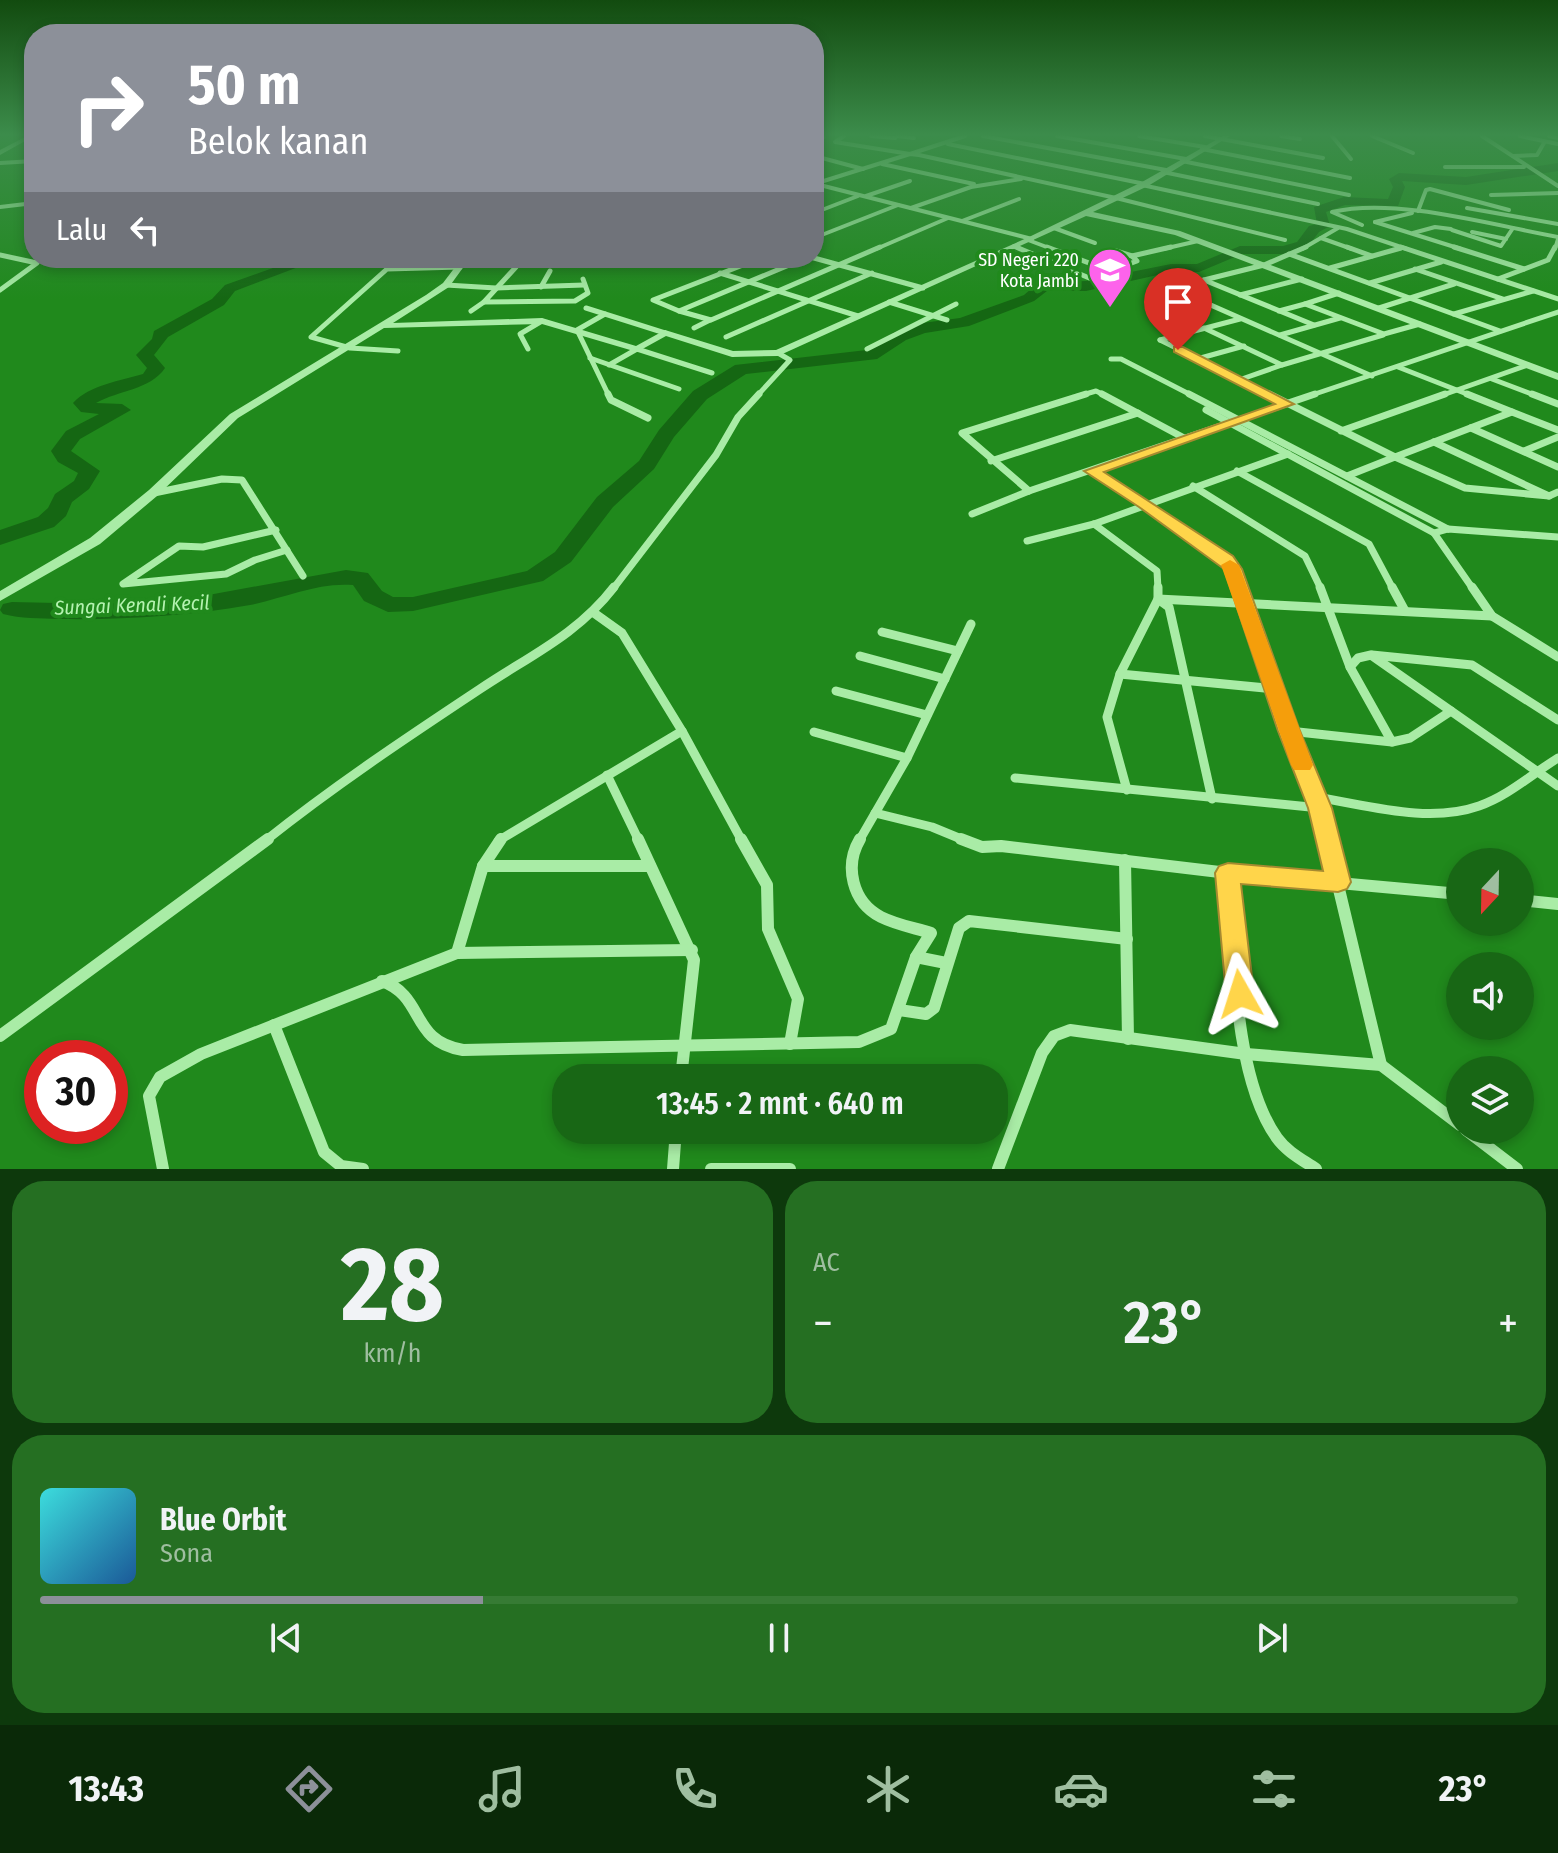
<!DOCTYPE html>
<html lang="id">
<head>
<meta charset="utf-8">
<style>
  :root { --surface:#186715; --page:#256f22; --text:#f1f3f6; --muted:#9fbea0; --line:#367b34; --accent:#8c9099 }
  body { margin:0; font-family:"Fira Sans Condensed",sans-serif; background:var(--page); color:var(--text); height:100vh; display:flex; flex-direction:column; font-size:30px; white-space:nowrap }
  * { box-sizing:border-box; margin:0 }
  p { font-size:26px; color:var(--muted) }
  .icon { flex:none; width:44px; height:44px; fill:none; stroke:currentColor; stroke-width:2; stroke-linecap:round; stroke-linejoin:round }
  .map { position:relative; height:1169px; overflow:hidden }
  .drawer { display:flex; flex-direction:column; gap:12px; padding:12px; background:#0d390c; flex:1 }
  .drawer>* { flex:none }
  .guide { position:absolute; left:24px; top:24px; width:800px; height:244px; border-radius:32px; box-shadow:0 4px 12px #0003; background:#8c9099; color:#fff; overflow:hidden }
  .needle { width:52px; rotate:202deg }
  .controls { position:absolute; left:1446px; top:848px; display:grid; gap:16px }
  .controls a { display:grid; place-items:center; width:88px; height:88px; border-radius:50%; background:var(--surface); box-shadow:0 4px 12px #0003; font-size:40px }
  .speed { position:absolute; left:24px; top:1040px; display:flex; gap:16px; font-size:40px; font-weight:700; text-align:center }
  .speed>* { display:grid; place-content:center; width:104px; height:104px; border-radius:50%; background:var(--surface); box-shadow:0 4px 12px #0003; line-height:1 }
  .speed .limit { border:12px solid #d22; background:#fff; color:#111 }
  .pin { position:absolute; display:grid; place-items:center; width:68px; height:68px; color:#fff; margin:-82px -34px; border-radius:50% 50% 50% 0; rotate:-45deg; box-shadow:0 0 8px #0007 }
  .pin .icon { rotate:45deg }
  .me { position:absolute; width:88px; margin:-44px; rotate:354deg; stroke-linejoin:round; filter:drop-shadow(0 0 6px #0008) }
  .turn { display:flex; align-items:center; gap:28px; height:168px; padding:0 32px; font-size:36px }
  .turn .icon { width:104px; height:104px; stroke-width:2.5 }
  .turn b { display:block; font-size:56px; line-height:68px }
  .then { display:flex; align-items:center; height:76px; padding:0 32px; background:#0003; gap:16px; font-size:30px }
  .big { font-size:60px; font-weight:600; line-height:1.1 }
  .drawer .card { flex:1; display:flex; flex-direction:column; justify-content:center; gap:12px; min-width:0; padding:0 28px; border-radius:32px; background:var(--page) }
  .drawer .dial { align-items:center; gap:0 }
  .dial b { font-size:104px; line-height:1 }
  .song { display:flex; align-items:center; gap:24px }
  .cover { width:96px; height:96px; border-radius:12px; background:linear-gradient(135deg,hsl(180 70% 55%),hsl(210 70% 35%)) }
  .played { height:8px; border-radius:4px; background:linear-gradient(90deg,var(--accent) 30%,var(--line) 30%) }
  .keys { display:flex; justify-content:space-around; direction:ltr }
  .heat { display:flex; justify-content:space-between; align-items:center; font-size:44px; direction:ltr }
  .drawer .tiles { flex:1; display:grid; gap:12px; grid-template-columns:1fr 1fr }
  .card:last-child { grid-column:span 2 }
  .trip { position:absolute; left:552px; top:1064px; width:456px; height:80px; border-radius:32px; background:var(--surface); box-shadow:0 4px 12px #0003; font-weight:600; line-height:80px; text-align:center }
  .menu { display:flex; height:128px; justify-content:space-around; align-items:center; background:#0a2908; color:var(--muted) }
  .menu .icon { width:56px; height:56px }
  .menu .current { color:var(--accent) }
  .menu b { font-size:36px; color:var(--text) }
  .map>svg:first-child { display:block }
</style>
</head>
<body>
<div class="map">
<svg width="1558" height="1169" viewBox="0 0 1558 1169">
  <rect width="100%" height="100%" fill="#20891c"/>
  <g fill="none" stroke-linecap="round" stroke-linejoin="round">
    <g fill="#156713" fill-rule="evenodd">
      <path d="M1558 163V171L1466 185 1402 181 1405 187 1398 206 1345 205 1326 212 1330 226 1319 232 1307 248 1283 254H1242L1199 272H1171L1086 291H1047L1034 301 969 326 925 333 906 340 877 359 746 374 707 399 674 437 654 469 613 507 571 562 543 581 413 611 388 612 364 601 353 585C318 582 284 598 250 605 187 616 123 620 59 619 40 618 21 619 3 614L0 610 3 604 12 602 102 604 192 598 346 570 368 573 382 591 393 597H413L527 571 555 552 597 497 639 461 659 430 693 391 735 365 867 350 894 332 922 323 960 318 1024 295 1038 283 1086 281 1171 264H1197L1240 246H1283L1297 242 1309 226 1317 224 1314 207 1344 197 1388 199 1393 187 1389 179 1399 173 1466 177Z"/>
      <path d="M301 258H322L235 291 224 305 168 337 154 355 165 368C150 390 119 390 96 403L122 404 131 410 80 439 71 451 100 471 89 489 72 502 66 516 54 527 0 545V530L38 517 48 508 55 494 74 481 78 473 58 462 51 451 66 431 99 414 81 412 73 403C90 385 119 381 143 374L147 368 136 355 152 339 154 331 212 299 225 285Z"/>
    </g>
    <g stroke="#a9eca6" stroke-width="4">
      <path d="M814 136 824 137"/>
      <path d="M844 136 835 142 910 154 965 136"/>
      <path d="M871 136 895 138"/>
      <path d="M897 136 914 138"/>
      <path d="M983 136 1166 170"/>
      <path d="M1057 136 1186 159"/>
      <path d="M1139 136 1205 147"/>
      <path d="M1205 136 1323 158"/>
      <path d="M1281 136 1300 139"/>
      <path d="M1332 136 1351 159"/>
      <path d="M1372 136 1413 153"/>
      <path d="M1482 136 1558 186"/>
      <path d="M1520 136 1558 144"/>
      <path d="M1549 136 1558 138"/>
      <path d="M948 144 1145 184"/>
      <path d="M1202 149 1350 178"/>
      <path d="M1513 156 1537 155 1544 143"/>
      <path d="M822 158 863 169"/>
      <path d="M1182 161 1349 195"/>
      <path d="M0 163 34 161"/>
      <path d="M882 164 974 184"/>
      <path d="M1445 167H1524"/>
      <path d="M1163 172 1318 204"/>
      <path d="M814 184 910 154 919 155 1116 198 1285 240"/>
      <path d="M816 184 1032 239"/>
      <path d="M1142 185 1347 229 1407 249"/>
      <path d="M1491 195 1558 193"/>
      <path d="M866 196 910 181"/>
      <path d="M0 207 34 203"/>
      <path d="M911 208 971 187 1021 179"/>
      <path d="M1467 208 1558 224"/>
      <path d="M1418 211 1426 190 1430 189 1509 210"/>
      <path d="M814 213 858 196"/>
      <path d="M962 221 1019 199"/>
      <path d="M1375 222 1461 249"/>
      <path d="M1375 222 1412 213"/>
      <path d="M1362 225 1332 212C1396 197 1492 225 1558 237"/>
      <path d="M1054 228 1095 243"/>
      <path d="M1452 230 1501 246 1513 228"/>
      <path d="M1472 232 1506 239"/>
      <path d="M1413 233 1435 227 1451 229"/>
      <path d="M814 238 898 205"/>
      <path d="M1321 238 1352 249"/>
      <path d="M1028 240 1052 249"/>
      <path d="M1014 246 1021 249"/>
      <path d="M876 249 948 218"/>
      <path d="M1163 249 1198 241"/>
      <path d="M1302 249 1338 228"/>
      <path d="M1397 249 1401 248"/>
      <path d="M1555 249 1558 239"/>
    </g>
    <g stroke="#a9eca6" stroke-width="5">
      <path d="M1016 247 1094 280"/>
      <path d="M1047 247 1110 271 1137 261 1132 256 1171 247"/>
      <path d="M1306 247 1264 265 1172 288 1372 376"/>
      <path d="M1347 247 1372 256"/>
      <path d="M1401 247 1558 299"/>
      <path d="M1454 247 1524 269"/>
      <path d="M1116 251 1132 256"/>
      <path d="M1289 254 1500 331"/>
      <path d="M0 255 37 263 0 290"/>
      <path d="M360 258 396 260 391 267"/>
      <path d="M806 258 679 311 711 320 880 247"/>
      <path d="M814 258 923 288"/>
      <path d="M1032 266 1048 261"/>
      <path d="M516 267 484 302 575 301 588 293 583 279"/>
      <path d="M1330 268 1401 248"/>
      <path d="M1415 269 1503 299"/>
      <path d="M720 273 858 316"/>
      <path d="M1498 279 1548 260 1555 247"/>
      <path d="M1204 280 1314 325"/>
      <path d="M1370 283 1441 262"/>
      <path d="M446 285 496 288 584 285"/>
      <path d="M541 287 550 271"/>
      <path d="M1339 293 1305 304 1384 334 1420 324"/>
      <path d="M1240 295 1302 279"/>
      <path d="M889 302 947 320"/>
      <path d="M586 308 665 333"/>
      <path d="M1379 308 1454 284"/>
      <path d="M471 311 484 302"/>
      <path d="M679 311 653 300 761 258"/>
      <path d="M1279 311 1305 304"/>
      <path d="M605 314 577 330 609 396"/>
      <path d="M1454 314 1533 291"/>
      <path d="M694 328 710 320"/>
      <path d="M1204 328 1282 365 1239 380"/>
      <path d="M1280 335 1340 318"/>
      <path d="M726 337 872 273"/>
      <path d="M1160 340 1273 396"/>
      <path d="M1160 340 1240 319"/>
      <path d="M528 349 520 334 542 321"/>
      <path d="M867 349 956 304"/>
      <path d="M398 351 350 348 311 337 387 269 460 267"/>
      <path d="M590 358 679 389"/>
      <path d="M1111 359H1121L1193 396"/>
      <path d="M1197 359 1244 346"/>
      <path d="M609 365 637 349 712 373"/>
      <path d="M1282 365 1383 335"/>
      <path d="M1398 367 1472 396"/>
      <path d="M1492 379 1537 396"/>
      <path d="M757 396 790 360 778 353"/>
      <path d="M1079 396 1096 391 1106 396"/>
      <path d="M1309 396 1558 312"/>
      <path d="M1440 396 1528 365"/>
    </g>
    <g stroke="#a9eca6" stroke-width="7">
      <path d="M608 394 611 400 648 418"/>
      <path d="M1102 394 1186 439"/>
      <path d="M1189 394 1448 529"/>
      <path d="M1269 394 1395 457 1512 412 1467 394"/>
      <path d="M1532 394 1558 404"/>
      <path d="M1206 410 1434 533"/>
      <path d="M1512 412 1558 430"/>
      <path d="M1471 428 1558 467"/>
      <path d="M1341 431 1445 394"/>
      <path d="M1434 442 1549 496 1558 492"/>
      <path d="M1524 451 1558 437"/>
      <path d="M991 461 1138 413"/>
      <path d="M1092 471 1145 503 1227 560 1240 589"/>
      <path d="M1237 471 1369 544 1393 589"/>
      <path d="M1347 476 1395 457 1465 488 1549 496"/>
      <path d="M1193 486 1305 556 1321 589"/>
      <path d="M1029 491 962 433 1086 394"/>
      <path d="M154 493 222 479 242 480 303 576"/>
      <path d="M972 514 1029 491 1315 394"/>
      <path d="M1094 524 1157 571 1158 589"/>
      <path d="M276 530 203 547 179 546 123 584 226 574 255 560 287 550"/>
      <path d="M1027 541 1094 524 1288 454"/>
      <path d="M613 589 716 455 738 417 759 394"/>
      <path d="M1473 589 1434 533 1448 529 1558 537"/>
    </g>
    <g stroke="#a9eca6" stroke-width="9">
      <path d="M1158 587V599L1169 607 1212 799"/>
      <path d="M1239 587 1289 731 1320 808 1328 841"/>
      <path d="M1320 587 1350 667 1392 742 1410 738 1451 711"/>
      <path d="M1392 587 1405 611"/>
      <path d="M1472 587 1492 616 1558 657"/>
      <path d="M594 613 622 633 682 731 742 841"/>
      <path d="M882 632 958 651"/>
      <path d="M1372 655 1472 665 1558 720"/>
      <path d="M860 656 945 679"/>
      <path d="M1350 667 1358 658 1371 655 1558 786"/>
      <path d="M1120 674 1276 689"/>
      <path d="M836 691 927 715"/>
      <path d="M1289 731 1392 742"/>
      <path d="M814 732 907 758"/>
      <path d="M607 775 639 841"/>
      <path d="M1015 778 1320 808"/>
      <path d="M1127 790 1107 717 1120 674 1158 599 1492 616"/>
      <path d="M1315 797C1367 805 1428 824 1479 806 1508 796 1532 774 1558 758"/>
      <path d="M875 813 932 827 966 841"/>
      <path d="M265 841C334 786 406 738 480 689 529 656 577 635 614 587"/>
      <path d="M498 841 682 731"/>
      <path d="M859 841 907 758 971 624"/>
    </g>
    <g stroke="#a9eca6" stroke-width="12">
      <path d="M638 839 694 960 681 1078"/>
      <path d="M741 839 767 885 768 929 798 999 790 1044"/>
      <path d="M961 839 982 847 1001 846 1228 873 1460 894"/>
      <path d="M1327 839 1381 1065"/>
      <path d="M1125 860 1128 1039"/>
      <path d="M483 866H650"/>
      <path d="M1228 873C1234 948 1233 1077 1277 1138 1287 1152 1303 1160 1316 1169"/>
      <path d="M1520 900 1558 904"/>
      <path d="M457 953 483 866 501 839"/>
      <path d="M916 957 946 963"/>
      <path d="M382 981C426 997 409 1041 463 1050L859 1042 891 1029 916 957 931 933C915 928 897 925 881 917 852 902 844 866 860 839"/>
      <path d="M899 1010 926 1014 934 1008 959 928 969 921 1127 939"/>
      <path d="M274 1025 324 1152 341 1166 363 1169"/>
      <path d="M0 1036 268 839"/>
      <path d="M1466 1130 1517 1169"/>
      <path d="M163 1169 149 1096 160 1077 201 1054 457 953 692 950"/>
      <path d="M673 1169 676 1130"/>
      <path d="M711 1169H790"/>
      <path d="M998 1169 1042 1053 1054 1036 1070 1030 1246 1054 1381 1065 1460 1125"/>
    </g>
    <g fill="#a9eca6" fill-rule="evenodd">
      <path d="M27 136H34L0 155V150Z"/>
      <path d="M1223 136H1230L1148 186 1093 212 1180 231 1558 373V380L1175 235 1086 216 778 356 732 357 666 336 637 352 542 324 384 328 238 418 157 496 100 544 0 601V591L90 538 149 490 230 414 426 295 443 283 462 258H470L449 287 393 323 542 318 636 346 665 330 733 351 776 350 1029 237 1142 182Z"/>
    </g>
  </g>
  <linearGradient id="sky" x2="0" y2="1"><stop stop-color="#124b0f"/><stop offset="0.45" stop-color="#3c8c4b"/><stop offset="1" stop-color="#3c8c4b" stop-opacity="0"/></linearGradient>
  <rect width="1558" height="299" fill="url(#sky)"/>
  <path fill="#ffd54a" stroke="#a68a30" stroke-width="2" d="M1174 347H1183L1294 404 1104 472 1233 556 1242 569 1300 731 1332 808 1351 882 1347 889 1338 892 1241 884 1254 994 1250 1003 1240 1006 1230 1003 1226 994 1215 873 1219 866 1228 863 1323 871 1308 808 1278 731 1224 569 1139 507 1084 471 1275 404 1174 352Z"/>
  <path fill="#f59e0b" d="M1230 560 1239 565 1313 765 1310 770H1294L1291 765 1221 565Z"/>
  <defs>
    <g id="school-pin" transform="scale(2.3)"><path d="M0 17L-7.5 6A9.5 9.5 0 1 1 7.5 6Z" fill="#fd63eb" stroke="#20891c"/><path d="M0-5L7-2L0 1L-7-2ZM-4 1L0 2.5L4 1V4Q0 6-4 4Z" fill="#fff"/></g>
  </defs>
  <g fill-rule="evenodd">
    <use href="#school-pin" x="1110" y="270"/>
  </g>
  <g text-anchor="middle" stroke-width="8" stroke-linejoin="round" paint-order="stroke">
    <g font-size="18" fill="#fff" stroke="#20891c" text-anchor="end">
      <text x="1079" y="266">SD Negeri 220<tspan x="1079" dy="21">Kota Jambi</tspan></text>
    </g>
    <g font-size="20" font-style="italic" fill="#b5f3b1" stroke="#20891c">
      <text transform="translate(132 605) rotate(-2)" y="7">Sungai Kenali Kecil</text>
    </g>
  </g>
</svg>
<div class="controls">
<a><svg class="needle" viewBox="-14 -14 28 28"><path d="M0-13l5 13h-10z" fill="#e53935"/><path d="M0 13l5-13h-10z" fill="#9fbea0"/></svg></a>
<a><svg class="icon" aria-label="sound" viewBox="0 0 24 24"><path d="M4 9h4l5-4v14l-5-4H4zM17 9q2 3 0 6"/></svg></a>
<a><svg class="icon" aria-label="layers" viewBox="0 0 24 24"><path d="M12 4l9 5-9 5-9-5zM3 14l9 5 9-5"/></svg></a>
</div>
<div class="speed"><div class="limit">30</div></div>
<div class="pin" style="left:1178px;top:350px;background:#d93025"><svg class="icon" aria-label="arrive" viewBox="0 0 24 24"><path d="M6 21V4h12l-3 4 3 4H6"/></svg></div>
<svg class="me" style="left:1240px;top:994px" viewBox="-20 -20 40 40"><path d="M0-17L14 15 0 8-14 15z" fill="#ffd54a" stroke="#fff" stroke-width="4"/></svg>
<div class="trip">13:45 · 2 mnt · 640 m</div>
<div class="guide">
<div class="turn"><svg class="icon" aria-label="right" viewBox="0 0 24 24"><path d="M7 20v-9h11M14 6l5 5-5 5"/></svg><div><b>50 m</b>Belok kanan</div></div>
<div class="then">Lalu<svg class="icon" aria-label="left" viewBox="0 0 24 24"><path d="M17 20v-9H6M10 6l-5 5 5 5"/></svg></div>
</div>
</div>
<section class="drawer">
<div class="tiles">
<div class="card dial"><b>28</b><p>km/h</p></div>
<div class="card"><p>AC</p>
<div class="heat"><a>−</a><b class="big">23°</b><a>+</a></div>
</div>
<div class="card">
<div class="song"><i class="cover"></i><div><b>Blue Orbit</b><p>Sona</p></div></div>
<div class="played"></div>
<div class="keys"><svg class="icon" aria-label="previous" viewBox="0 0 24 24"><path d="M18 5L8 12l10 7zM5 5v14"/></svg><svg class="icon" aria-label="pause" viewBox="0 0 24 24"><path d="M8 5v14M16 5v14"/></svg><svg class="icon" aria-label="next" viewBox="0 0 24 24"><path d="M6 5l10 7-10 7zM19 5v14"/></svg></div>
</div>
</div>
</section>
<nav class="menu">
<b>13:43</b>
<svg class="icon current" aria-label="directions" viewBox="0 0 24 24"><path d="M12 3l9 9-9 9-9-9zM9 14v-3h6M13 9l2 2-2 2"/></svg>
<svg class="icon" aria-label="music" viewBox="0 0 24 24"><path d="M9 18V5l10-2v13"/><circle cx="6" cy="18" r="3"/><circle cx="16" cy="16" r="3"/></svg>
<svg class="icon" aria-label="phone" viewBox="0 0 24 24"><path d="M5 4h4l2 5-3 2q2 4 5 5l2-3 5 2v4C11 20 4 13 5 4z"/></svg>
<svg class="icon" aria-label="climate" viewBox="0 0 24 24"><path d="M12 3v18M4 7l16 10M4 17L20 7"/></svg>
<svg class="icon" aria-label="car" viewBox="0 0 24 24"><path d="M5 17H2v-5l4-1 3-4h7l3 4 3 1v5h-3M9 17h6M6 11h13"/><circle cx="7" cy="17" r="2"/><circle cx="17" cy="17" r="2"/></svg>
<svg class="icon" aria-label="filters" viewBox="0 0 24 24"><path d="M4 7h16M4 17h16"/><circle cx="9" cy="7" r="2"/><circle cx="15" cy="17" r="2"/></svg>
<b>23°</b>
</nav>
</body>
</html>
